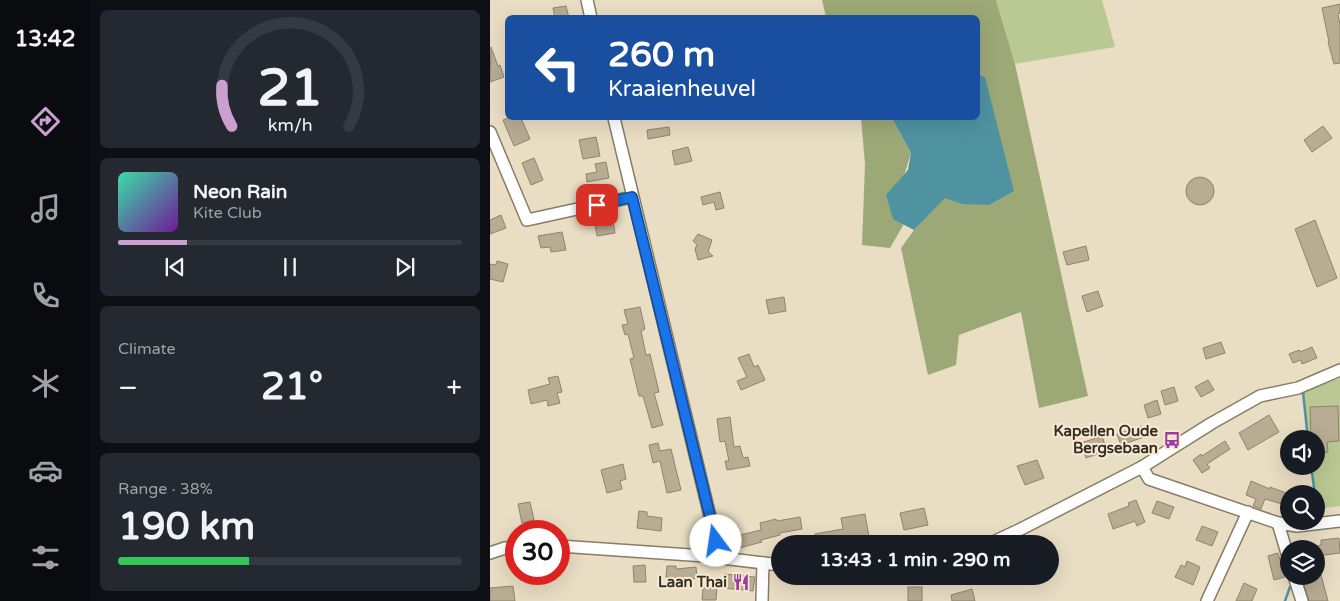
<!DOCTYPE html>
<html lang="en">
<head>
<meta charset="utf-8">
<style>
  :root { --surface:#171b24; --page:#242831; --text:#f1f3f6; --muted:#9ea1a6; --line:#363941; --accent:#cba0d0 }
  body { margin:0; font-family:"Varela Round",sans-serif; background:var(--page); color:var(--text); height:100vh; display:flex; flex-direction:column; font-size:19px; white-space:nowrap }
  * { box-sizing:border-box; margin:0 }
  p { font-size:16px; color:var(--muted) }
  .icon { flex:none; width:28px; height:28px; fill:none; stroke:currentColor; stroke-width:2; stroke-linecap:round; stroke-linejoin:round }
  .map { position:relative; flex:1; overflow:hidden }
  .panel { display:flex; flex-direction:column; gap:10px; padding:10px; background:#0d0f14; width:400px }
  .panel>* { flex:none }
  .banner { position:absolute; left:15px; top:15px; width:475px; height:105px; border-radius:8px; box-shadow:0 5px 20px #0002; background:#1a4fa0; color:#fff; overflow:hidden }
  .fabs { position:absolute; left:790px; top:430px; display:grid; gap:10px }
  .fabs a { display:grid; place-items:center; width:45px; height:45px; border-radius:50%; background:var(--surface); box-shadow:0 5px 20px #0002; font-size:25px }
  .speed { position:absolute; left:15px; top:520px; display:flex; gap:10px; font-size:25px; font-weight:700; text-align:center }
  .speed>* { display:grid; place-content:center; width:65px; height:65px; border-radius:50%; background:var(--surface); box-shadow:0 5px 20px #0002; line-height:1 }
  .speed .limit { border:8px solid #d22; background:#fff; color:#111 }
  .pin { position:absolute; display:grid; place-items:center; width:42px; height:42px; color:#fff; margin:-21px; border-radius:10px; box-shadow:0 2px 8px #0006 }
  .me { position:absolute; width:55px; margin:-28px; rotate:346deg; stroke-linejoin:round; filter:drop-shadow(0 0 4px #0008) }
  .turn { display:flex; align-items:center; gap:18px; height:105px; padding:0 20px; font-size:22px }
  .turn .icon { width:65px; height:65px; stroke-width:2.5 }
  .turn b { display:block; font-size:35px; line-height:42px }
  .big { font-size:38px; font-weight:800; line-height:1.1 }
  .panel .card { flex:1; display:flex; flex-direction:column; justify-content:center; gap:8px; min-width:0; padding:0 18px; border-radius:8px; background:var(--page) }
  .panel .dial { align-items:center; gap:0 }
  .dial svg { height:130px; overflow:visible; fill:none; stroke:var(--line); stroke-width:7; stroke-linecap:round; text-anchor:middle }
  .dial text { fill:var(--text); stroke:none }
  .song { display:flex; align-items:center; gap:15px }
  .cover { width:60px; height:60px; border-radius:8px; background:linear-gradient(135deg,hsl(160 70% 55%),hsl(280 70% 35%)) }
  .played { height:5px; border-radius:2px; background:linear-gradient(90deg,var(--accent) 20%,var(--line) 20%) }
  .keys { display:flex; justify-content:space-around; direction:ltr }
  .heat { display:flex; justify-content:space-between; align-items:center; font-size:28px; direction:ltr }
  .charge { height:8px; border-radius:4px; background:linear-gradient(90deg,#34c759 38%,var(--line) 0) }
  .trip { position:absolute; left:281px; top:535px; width:288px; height:50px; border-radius:25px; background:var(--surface); box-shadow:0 5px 20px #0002; font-weight:800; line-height:50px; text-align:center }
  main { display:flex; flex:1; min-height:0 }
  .menu { display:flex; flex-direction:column; width:90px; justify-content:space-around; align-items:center; background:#090b0e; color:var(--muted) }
  .menu .icon { width:35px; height:35px }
  .menu .active { color:var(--accent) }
  .menu b { font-size:22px; color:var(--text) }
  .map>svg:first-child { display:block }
</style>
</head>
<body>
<main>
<nav class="menu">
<b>13:42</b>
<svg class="icon active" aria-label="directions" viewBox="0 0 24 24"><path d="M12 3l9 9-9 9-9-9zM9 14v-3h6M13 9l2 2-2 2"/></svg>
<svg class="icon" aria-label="music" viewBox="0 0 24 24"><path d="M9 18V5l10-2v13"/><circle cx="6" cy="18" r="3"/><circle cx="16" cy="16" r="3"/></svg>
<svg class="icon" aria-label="phone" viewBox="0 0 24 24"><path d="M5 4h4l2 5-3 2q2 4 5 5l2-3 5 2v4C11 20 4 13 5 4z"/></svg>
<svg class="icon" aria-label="climate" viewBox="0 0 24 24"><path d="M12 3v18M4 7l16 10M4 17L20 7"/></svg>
<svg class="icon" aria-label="car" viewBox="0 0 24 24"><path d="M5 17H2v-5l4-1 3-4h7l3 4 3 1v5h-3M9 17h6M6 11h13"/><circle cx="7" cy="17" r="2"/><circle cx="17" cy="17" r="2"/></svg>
<svg class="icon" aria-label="filters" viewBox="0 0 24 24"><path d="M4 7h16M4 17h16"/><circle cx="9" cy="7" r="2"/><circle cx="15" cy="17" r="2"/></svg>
</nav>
<section class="panel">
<div class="card dial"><svg viewBox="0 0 100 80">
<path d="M14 69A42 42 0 1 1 86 69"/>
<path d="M14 69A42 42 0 0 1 8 44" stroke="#cba0d0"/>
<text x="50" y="56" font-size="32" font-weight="700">21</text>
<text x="50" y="72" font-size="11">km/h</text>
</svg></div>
<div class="card">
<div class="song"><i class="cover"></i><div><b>Neon Rain</b><p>Kite Club</p></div></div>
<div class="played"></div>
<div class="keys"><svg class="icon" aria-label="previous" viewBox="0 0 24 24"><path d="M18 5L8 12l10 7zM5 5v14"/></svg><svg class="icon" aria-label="pause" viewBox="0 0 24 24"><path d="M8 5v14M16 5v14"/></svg><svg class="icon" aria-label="next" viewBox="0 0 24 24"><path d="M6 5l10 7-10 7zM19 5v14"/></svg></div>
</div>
<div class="card"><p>Climate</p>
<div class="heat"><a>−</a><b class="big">21°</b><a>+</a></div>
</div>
<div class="card"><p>Range · 38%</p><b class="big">190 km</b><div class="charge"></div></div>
</section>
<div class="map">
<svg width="850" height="601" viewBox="0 0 850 601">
  <rect width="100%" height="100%" fill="#e9ddc3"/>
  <g fill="#bac894">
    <path d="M506 0H612L625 47 525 64Z"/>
    <path d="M850 378V506L826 509V494H825L821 466H826V439H818L813 392Z"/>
  </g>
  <g fill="#9ca976">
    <path d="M332 0H506L525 64 598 396 549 408 531 312 469 335 466 365 438 375 411 248 424 230 455 197 472 204 495 77 488 74V18L336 17Z"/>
    <path d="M371 118H402L421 153 409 192 415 222 400 248 372 245 375 164Z"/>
  </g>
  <path fill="#4f93a1" d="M488 74 495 77 524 191 499 205 472 204 455 198 424 230 403 219 396 195 418 170 421 153 402 118H488Z"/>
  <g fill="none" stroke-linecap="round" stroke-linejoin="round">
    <g stroke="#4f93a1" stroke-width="2.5">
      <path d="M813 392 818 439"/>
      <path d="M821 466 825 494"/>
      <path d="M826 508V509"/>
      <path d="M795 601 800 587"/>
    </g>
  </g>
  <g fill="#b8ac93" stroke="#8f846c">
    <path d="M850 4V13L848 14 850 25V63L844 64 838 42H839L832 8Z"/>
    <path d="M76 6 79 18H65L63 8Z"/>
    <path d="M1 47 8 66 10 65 14 77 0 82Z"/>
    <path d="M18 118H31L40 139 24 146 13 120Z"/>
    <path d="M833 126 842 138 822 152 814 140Z"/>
    <path d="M179 127 180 135 158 139 157 130Z"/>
    <path d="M106 137 110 156 93 159 89 140Z"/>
    <path d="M198 147 202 161 185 165 182 151Z"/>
    <path d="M44 158 53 180 41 185 32 163Z"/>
    <path d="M116 162 119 178 97 182 96 174 107 172 105 164Z"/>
    <circle cx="710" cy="191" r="14"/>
    <path d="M230 192 234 208 226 210 224 202 213 205 211 197Z"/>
    <path d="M11 215 16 228 0 234V220Z"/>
    <path d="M825 220 847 278 827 287 805 229Z"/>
    <path d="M123 221 125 233 107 236 105 224Z"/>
    <path d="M72 232 76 250 61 252 60 247 51 248 48 236Z"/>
    <path d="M208 234 222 240 218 252 223 256 208 260 205 249 207 245 203 241Z"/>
    <path d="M596 246 599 260 577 265 573 252Z"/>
    <path d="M7 261 18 264 13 282 0 279V264L6 265Z"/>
    <path d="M608 291 613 306 597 312 592 296Z"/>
    <path d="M294 297 296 311 279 314 276 300Z"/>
    <path d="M150 307 155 329 151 331 156 355 160 354 169 392 164 393 173 425 162 428 153 396H149L140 359 144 358 138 334 135 335 132 325 138 324 134 310Z"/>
    <path d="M731 342 735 353 716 359 713 348Z"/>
    <path d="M822 347 827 358 812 364 811 360 803 363 799 354 809 350 810 352Z"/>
    <path d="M259 354 264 367 268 365 275 380 251 390 247 381 257 377 248 358Z"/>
    <path d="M68 376 72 392 67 393 70 403 58 406 57 400 41 404 38 390 60 384 58 378Z"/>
    <path d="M718 380 724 390 711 397 705 387Z"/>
    <path d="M684 387 688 401 675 405 671 391Z"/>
    <path d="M667 400 671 414 658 418 654 405Z"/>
    <path d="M848 406 849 441 837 442 838 452 826 453V439H821L820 407Z"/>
    <path d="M779 415 789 432 758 450 749 433Z"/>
    <path d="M240 417 244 447 250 446 253 458 258 457 260 466 237 470 235 461H239L235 441 230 442 227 419Z"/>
    <path d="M651 426 654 437 631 445 627 434Z"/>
    <path d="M612 436 617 451 596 458 591 443Z"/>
    <path d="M735 441 740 449 717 464 720 468 712 473 703 460 711 454 712 456Z"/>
    <path d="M168 443 170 451 181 449 191 490 177 493 170 461 163 463 159 445Z"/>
    <path d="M547 460 554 478 535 485 527 466Z"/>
    <path d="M133 464 136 479 130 481 132 489 117 493 111 470Z"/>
    <path d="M761 481 780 489V487L799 494V506L775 499 771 509 763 506 766 499 756 495Z"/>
    <path d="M646 500 655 522 647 526 645 521 623 529 618 514 639 506 638 503Z"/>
    <path d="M667 501 684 507 679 519 662 513Z"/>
    <path d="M40 502 44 520 32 523 28 504Z"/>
    <path d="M434 508 438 525 414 530 410 513Z"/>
    <path d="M149 511 157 512V516L172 518 171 531 147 528Z"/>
    <path d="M375 514 379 537 344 544H327L325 534 353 529 351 518Z"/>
    <path d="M310 517 312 529 290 533V535L271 540 272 542 249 548 246 536 271 530 270 523 286 519 287 521Z"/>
    <path d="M712 526 728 532 722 546 706 540Z"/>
    <path d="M849 538 850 553 828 556 827 546 831 545V540Z"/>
    <path d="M788 553 795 577 784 580 778 556Z"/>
    <path d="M697 561 710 567 703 585 685 577 691 565 695 567Z"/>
    <path d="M155 565 156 582H144L143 566Z"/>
    <path d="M177 566H186V569L206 567 207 578 192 580 176 577Z"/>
    <path d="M234 574 265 577 263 591 232 588Z"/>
    <path d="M831 575 838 601H819L813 581Z"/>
    <path d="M754 583 767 589 762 601H746Z"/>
    <path d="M23 586 25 601H0V588Z"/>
    <rect x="418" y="587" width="14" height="14"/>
    <path d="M213 588H227L226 600H212Z"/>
    <path d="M482 589 485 601H462L461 595Z"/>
  </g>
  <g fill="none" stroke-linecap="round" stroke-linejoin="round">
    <g stroke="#887d65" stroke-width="14">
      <g id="minor">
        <path d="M97 0 101 18"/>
        <path d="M124 118 230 558"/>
        <path d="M0 132 37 220 142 197"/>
        <path d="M652 467 659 479 788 523 807 526 850 521"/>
        <path d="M788 523 799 560"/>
        <path d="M499 544 531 529 652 467 722 423 770 396 808 388 850 370"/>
        <path d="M69 546 215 556 290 565"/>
        <path d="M0 553 15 548 26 547"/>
        <path d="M804 576 812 601"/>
        <path d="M272 601 273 563"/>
        <path d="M717 601 758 512"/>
      </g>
    </g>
    <use href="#minor" stroke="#fff" stroke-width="11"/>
  </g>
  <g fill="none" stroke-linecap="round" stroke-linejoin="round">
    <g stroke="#114b97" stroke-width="12">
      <path id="route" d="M107 205 142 197 226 541"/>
    </g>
    <use href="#route" stroke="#1a73e8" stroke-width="9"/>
  </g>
  <defs>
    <g id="bus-bare" transform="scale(1.35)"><path d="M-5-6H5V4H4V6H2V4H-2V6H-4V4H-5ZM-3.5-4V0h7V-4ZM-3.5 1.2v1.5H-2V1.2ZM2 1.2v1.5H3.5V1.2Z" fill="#9d3aa1" stroke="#f7ead0" stroke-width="2.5" paint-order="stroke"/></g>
    <g id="restaurant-bare" transform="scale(1.35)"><path d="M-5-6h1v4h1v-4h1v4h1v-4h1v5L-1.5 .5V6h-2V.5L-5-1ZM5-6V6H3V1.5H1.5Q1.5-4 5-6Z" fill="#9d3aa1" stroke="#f7ead0" stroke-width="2.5" paint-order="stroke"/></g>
  </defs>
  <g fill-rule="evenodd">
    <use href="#bus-bare" x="682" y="440"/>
    <use href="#restaurant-bare" x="251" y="582"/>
  </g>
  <g text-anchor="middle" stroke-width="4" stroke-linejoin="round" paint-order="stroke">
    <g font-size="15" font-weight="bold" fill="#342f25" stroke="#f7ead0" text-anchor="end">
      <text x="668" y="436">Kapellen Oude<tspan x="668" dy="17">Bergsebaan</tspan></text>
      <text x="237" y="587">Laan Thai</text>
    </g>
  </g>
</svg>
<div class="fabs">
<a><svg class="icon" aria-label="sound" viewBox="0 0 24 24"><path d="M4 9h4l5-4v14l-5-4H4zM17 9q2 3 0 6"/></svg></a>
<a><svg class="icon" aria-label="search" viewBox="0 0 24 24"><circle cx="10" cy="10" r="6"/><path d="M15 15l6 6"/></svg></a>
<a><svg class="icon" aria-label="layers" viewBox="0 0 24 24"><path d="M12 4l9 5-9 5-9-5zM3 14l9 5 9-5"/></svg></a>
</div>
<div class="speed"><div class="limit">30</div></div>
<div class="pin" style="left:107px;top:205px;background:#d93025"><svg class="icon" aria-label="arrive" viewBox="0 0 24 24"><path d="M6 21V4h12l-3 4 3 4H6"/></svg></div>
<svg class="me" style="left:226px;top:541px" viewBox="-20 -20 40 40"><circle r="19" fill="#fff"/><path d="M0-13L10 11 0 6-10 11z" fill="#1a73e8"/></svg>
<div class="trip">13:43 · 1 min · 290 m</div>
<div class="banner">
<div class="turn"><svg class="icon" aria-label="left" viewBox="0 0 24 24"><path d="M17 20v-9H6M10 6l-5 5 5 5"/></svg><div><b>260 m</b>Kraaienheuvel</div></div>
</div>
</div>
</main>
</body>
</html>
